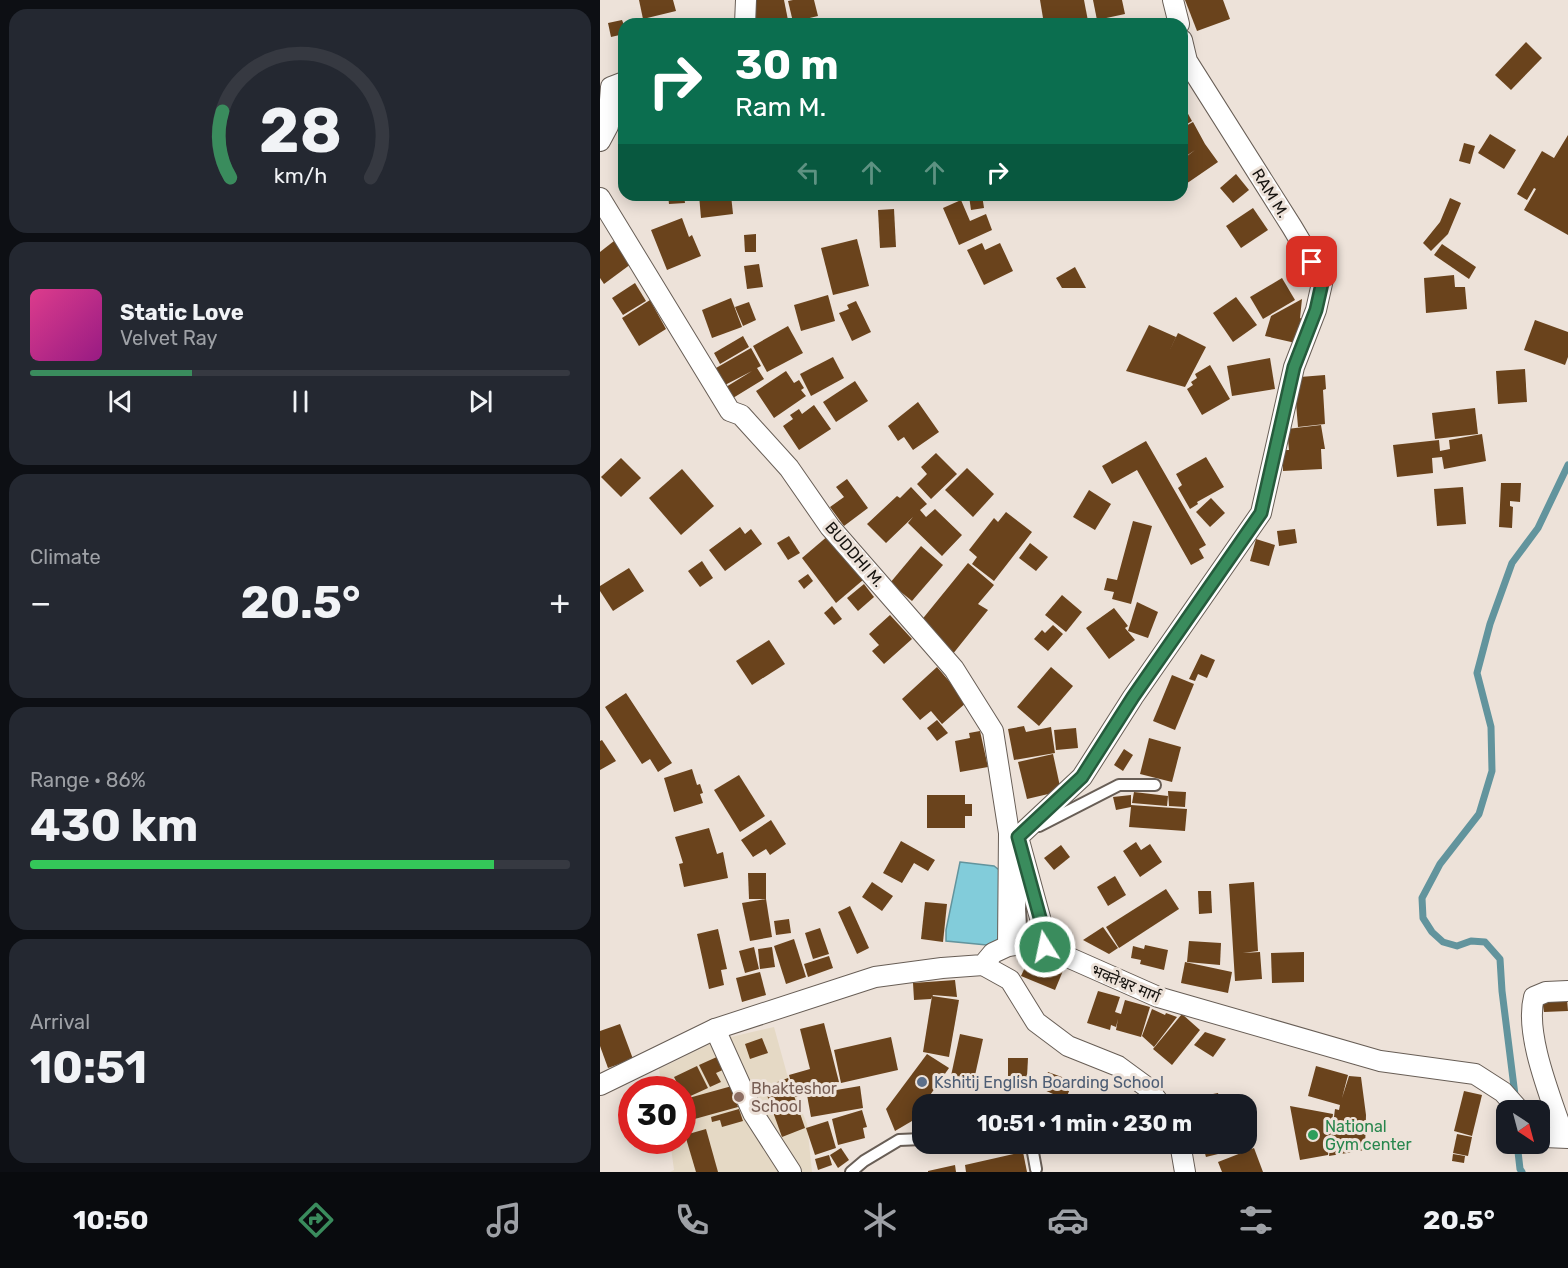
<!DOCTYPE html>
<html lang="en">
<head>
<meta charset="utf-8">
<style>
  :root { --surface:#171b24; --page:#242831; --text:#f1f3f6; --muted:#9ea1a6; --line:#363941; --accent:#3a8c5d }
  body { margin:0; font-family:Rubik,"Noto Sans Devanagari",sans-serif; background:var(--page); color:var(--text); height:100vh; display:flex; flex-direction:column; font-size:22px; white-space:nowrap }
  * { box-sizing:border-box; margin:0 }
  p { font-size:20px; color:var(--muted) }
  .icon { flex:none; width:33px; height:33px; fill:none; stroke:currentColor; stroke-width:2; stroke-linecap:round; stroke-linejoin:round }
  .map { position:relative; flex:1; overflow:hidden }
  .details { display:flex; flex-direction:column; gap:9px; padding:9px; background:#0d0f14; width:600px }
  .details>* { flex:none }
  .banner { position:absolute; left:18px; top:18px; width:570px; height:183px; border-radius:18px; box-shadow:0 3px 15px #0003; background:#0b6e4f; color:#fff; overflow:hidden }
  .needle { width:39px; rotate:144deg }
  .fabs { position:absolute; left:896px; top:1100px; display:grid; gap:12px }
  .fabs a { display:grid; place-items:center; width:54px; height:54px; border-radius:12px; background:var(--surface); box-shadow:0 3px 15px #0003; font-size:30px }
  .speed { position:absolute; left:18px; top:1076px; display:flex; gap:12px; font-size:30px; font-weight:700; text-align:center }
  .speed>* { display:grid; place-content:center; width:78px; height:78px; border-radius:50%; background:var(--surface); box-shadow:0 3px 15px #0003; line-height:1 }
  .speed .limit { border:9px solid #d22; background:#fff; color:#111 }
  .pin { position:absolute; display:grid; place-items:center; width:51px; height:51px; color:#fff; margin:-26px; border-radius:12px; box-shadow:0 3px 9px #0006 }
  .me { position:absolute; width:66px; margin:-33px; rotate:350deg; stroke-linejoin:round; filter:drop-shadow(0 0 4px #0008) }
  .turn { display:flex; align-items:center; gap:21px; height:126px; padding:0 18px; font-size:27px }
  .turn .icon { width:78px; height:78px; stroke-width:2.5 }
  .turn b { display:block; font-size:42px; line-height:51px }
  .lanes { display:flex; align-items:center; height:57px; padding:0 18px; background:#0003; justify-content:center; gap:30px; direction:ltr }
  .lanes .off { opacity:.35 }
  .big { font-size:45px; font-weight:700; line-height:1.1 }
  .details .tile { flex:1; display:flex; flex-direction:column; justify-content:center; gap:9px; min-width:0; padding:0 21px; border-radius:18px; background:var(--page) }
  .details .dial { align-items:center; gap:0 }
  .dial svg { height:156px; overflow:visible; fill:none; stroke:var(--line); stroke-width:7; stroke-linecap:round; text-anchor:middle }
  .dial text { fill:var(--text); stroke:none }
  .song { display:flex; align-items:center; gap:18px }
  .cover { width:72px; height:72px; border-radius:9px; background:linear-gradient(135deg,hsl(330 70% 55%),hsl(310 70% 35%)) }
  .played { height:6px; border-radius:3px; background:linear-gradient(90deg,var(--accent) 30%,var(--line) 30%) }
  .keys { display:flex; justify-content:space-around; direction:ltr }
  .heat { display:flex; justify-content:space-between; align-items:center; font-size:33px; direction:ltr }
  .charge { height:9px; border-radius:4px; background:linear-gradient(90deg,#34c759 86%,var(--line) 0) }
  .trip { position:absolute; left:312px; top:1094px; width:345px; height:60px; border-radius:18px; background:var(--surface); box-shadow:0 3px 15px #0003; font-weight:700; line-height:60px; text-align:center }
  .tabs { display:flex; height:96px; justify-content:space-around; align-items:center; background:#090b0e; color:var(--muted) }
  .tabs .icon { width:42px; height:42px }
  .tabs .on { color:var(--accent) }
  .tabs b { font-size:27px; color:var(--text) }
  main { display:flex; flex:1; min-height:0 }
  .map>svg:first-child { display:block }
</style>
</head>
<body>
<main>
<section class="details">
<div class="tile dial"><svg viewBox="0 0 100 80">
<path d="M14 69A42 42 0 1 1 86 69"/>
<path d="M14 69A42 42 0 0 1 10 35" stroke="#3a8c5d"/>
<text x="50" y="56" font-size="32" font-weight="700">28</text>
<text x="50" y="72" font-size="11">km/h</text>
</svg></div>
<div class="tile">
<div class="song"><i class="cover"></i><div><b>Static Love</b><p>Velvet Ray</p></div></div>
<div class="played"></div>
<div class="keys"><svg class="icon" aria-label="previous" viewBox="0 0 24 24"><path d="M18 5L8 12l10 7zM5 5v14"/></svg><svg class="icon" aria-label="pause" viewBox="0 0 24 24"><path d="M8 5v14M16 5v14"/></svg><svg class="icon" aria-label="next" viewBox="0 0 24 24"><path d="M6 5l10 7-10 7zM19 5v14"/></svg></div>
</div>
<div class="tile"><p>Climate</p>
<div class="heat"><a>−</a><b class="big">20.5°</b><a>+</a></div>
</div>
<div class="tile"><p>Range · 86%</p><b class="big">430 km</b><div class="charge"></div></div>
<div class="tile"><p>Arrival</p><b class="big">10:51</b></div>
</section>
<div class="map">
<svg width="968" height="1172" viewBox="0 0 968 1172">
  <rect width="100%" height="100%" fill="#ede2d9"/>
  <path fill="#e5d9c5" d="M174 1027 187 1074 207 1124 212 1172H70L74 1170 70 1140H82V1089H62L59 1069 118 1040Z"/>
  <path fill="#82ccda" stroke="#62949d" stroke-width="1.5" d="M360 862 394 866 407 876 401 941 397 946 346 941V930Z"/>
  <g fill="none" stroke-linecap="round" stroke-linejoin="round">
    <g stroke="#62949d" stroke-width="7">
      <path d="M915 1095 902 991 900 959 885 942 871 941 857 946 843 942 832 932 823 918 822 898 840 864 879 814 892 771 891 727 877 673 890 624 912 563 938 528 968 465"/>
      <path d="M917 1143 920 1169 922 1172"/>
    </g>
  </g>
  <g fill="#6a431c">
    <path d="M39 0H73L76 11 43 19Z"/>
    <path d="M151 0H184L188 20 168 24H155Z"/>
    <path d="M193 0H214L218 16 193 22 188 1Z"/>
    <path d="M440 0H484L488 21 474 24H444Z"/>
    <path d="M493 0H522L525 14 497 20Z"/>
    <path d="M585 0H623L630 19 597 31Z"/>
    <path d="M22 20 24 25V34L11 37 8 23Z"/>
    <path d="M926 42 942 58 911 90 895 75Z"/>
    <path d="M24 52V66H20L18 53Z"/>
    <path d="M582 103 592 121 582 127Z"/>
    <path d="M593 122 605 144 618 162 583 186 582 160 595 150 582 159V128Z"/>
    <path d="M890 134 916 150 904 169 878 153Z"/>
    <path d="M968 135V235L924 210 936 189 934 188 927 200 917 194 942 151 954 158Z"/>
    <path d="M864 143 875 146 870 164 859 161Z"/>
    <path d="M636 174 649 190 633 203 620 188Z"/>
    <path d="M68 195H84L85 203 69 204Z"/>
    <path d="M99 195H131L133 214 101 218Z"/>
    <path d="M382 195 384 208 371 210 369 196Z"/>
    <path d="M850 198 861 203 848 234 831 251 823 243 840 222Z"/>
    <path d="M361 200 370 221 386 214 392 230 359 245 343 208Z"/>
    <path d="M653 208 668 230 641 248 626 226Z"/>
    <path d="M294 209 296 247 280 248 278 210Z"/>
    <path d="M82 218 89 237 92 235 101 256 67 270 51 230Z"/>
    <path d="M156 234V252H145L144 235Z"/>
    <path d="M257 239 269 286 233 295 221 248Z"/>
    <path d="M14 241 31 264 4 284 0 278V252Z"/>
    <path d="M382 243 385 250 400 243 413 271 384 285 367 250Z"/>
    <path d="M842 244 876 267 869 279 834 255Z"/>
    <path d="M159 264 163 287 147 289 144 266Z"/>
    <path d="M475 267 486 288H462L456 278Z"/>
    <path d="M854 275 855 287H865L867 309 826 313 824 278Z"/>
    <path d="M682 278 695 300 663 319 650 297Z"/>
    <path d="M35 283 46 301 23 315 12 298Z"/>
    <path d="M228 295 235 321 201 331 194 305Z"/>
    <path d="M636 297 657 325 633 342 613 313Z"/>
    <path d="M131 298 142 327 112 338 102 310Z"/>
    <path d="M702 299 700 318 706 321 700 344 665 336 671 316Z"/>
    <path d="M50 300 66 329 39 346 22 318Z"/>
    <path d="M256 301 271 332 252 341 239 313 249 309 247 305Z"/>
    <path d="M149 302 156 320 143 326 135 307Z"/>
    <path d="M935 320 968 332V357L965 365 924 350Z"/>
    <path d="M549 325 576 337 568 354 578 333 606 347 585 387 526 371Z"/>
    <path d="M188 326 203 353 167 372 153 346Z"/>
    <path d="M143 336 149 347 120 364 114 353Z"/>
    <path d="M151 348 161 366 157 368 164 379 133 398 126 387 152 371 125 385 116 368Z"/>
    <path d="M233 357 244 378 211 396 200 374Z"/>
    <path d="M670 358 675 389 632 396 627 366Z"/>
    <path d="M610 365 630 399 602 415 587 389 593 385 591 382 597 378 595 374Z"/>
    <path d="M925 369 927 402 898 404 896 371Z"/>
    <path d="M186 371 194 383 199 380 204 388 201 390 206 396 174 418 156 391Z"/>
    <path d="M725 375 726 389 723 390 725 424 698 427 696 403 700 377Z"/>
    <path d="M255 381 268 401 236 422 223 402Z"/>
    <path d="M318 402 339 432 313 450 304 437 298 441 288 426Z"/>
    <path d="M214 405 231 429 199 450 183 426 193 419 190 415 199 409 202 414Z"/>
    <path d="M875 408 878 434 835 439 832 413Z"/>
    <path d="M721 425 725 449H721L722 469 683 471V450H689L687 429Z"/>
    <path d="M882 434 886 461 844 469 842 457 832 458 833 473 797 477 793 445 839 440 840 451 850 449 849 440Z"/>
    <path d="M546 441 606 545 599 549 604 558 591 565 537 470 512 484 502 466Z"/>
    <path d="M336 453 357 474 331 499 317 484 327 474 321 467Z"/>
    <path d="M606 457 624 487 597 502 598 504 590 509 578 488 582 485 576 474Z"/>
    <path d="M21 458 41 478 21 497 1 477Z"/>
    <path d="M367 468 394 494 373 517 345 490Z"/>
    <path d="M82 469 114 506 81 535 49 498Z"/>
    <path d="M247 479 268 508 244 526 230 507 244 497 236 487Z"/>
    <path d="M901 483H921L920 502 910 501V506L913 507 912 528 899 527Z"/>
    <path d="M311 487 327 504 320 510 326 517 335 509 362 535 342 556 308 523 313 517 286 543 267 524 297 496 300 498Z"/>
    <path d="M863 487 866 524 837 526 834 489Z"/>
    <path d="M489 490 511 504 495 530 473 517Z"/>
    <path d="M611 498 625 513 610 527 596 512Z"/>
    <path d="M406 512 432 532 394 581 372 564 377 557 369 550 394 518 398 522Z"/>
    <path d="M533 521 552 526 531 604 512 599 514 592 504 590 507 578 517 580Z"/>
    <path d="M140 527 145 534 151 529 162 544 125 571 109 550Z"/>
    <path d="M695 529 697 543 679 546 677 531Z"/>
    <path d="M229 535 263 580 236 603 202 558Z"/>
    <path d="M189 536 200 553 188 560 177 543Z"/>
    <path d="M656 539 675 545 669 566 650 561Z"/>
    <path d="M430 543 448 557 436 571 419 558Z"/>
    <path d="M321 546 343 565 312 601 290 583Z"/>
    <path d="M102 561 113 578 100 587 88 571Z"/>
    <path d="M368 563 394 585 378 604 388 610 352 655 320 622Z"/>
    <path d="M29 568 44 591 13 611 0 591V586Z"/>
    <path d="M208 574 213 581 204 589 198 581Z"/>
    <path d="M264 584 274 597 258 611 247 598Z"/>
    <path d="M462 595 482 612 466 632 445 615Z"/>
    <path d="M537 602 558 612 548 638 528 631Z"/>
    <path d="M232 606 242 619 234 625 224 613Z"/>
    <path d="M514 608 528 626 525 628 535 640 509 659 486 628Z"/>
    <path d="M290 615 312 639 284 664 272 651 279 645 269 634Z"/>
    <path d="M453 625 463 634 448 651 434 639 442 630 445 633Z"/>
    <path d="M169 640 185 664 152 685 136 661Z"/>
    <path d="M601 654 615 660 607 678 598 674 595 681 589 679Z"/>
    <path d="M337 667 367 702 342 724 331 711 320 720 302 699Z"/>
    <path d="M451 667 473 686 439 726 417 707Z"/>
    <path d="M572 675 594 684 575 730 553 721Z"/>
    <path d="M26 693 72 763 58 772 50 759 42 764 5 707Z"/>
    <path d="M337 720 348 733 337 741 327 728Z"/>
    <path d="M424 726 426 732 451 727 455 753 414 760 408 729Z"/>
    <path d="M476 728 478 748 456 750 454 730Z"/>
    <path d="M380 731 388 767 360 772 355 741 370 738 369 733Z"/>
    <path d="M549 738 581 747 572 782 540 774Z"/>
    <path d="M2 740 16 761 0 770V741Z"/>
    <path d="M524 749 533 755 523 771 514 765Z"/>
    <path d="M453 754 461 791 427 799 418 762Z"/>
    <path d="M92 769 97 785 100 784 103 793 100 794 103 803 74 812 64 778Z"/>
    <path d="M139 775 165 816 140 832 114 790Z"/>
    <path d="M568 791 586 792 585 807 569 806Z"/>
    <path d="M534 792 568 796 567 806 532 803Z"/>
    <path d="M327 795H365V804H372V816H365V828H327Z"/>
    <path d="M531 795V805L587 809 585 831 529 827 531 807 516 810 513 797Z"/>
    <path d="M171 820 186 844 170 855 166 849 153 857 141 840Z"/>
    <path d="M109 828 117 854 123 852 128 878 84 887 79 864 83 863 75 837Z"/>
    <path d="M301 841 335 860 328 871 314 863 302 883 283 873Z"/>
    <path d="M536 842 541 850 550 844 562 862 540 877 523 851Z"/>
    <path d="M461 845 470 857 454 870 444 858Z"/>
    <path d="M148 873H166V899H149Z"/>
    <path d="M515 876 526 895 508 906 497 887Z"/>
    <path d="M272 882 293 896 282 911 262 897Z"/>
    <path d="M654 882 658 951 643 953 660 952 662 979 635 981 629 884Z"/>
    <path d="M566 889 579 909 519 948 506 927Z"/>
    <path d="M598 891H611L612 913 599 914Z"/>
    <path d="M166 899 172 937 150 941 142 903Z"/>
    <path d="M325 902 347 904 343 942 321 939Z"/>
    <path d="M250 906 269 948 257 954 238 912Z"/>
    <path d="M189 919 191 933 176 935 174 921Z"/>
    <path d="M503 927 518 948 509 954 483 940Z"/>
    <path d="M220 928 229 954 213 959 205 933Z"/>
    <path d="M118 929 127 969 121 970 124 985 109 989 97 934Z"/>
    <path d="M194 939 206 977 186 984 174 946Z"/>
    <path d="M589 941 621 943 620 965 587 962Z"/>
    <path d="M545 945 568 950 564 970 540 964 541 960 531 958 533 946 544 949Z"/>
    <path d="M154 947 159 969 145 973 139 951Z"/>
    <path d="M172 947 175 967 160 969 158 949Z"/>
    <path d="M432 952 465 966 455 990 421 976Z"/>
    <path d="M704 952V982L672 983 671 953Z"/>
    <path d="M229 956 233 968 208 977 204 964Z"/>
    <path d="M585 962 632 972 628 993 581 983Z"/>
    <path d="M160 972 166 995 142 1002 136 978Z"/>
    <path d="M355 980 357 997 333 995 331 999 314 1000 313 983Z"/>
    <path d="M498 991 520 997 515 1012 521 1014 525 1000 550 1007 541 1037 516 1030 518 1019 516 1027 511 1025 510 1030 487 1023Z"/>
    <path d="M332 996 359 1000 349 1057 323 1052Z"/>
    <path d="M967 999 968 1011 944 1012 943 1006 940 1007V1000Z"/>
    <path d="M552 1009 565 1015 566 1013 577 1017 554 1047 542 1036Z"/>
    <path d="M582 1014 600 1030 572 1065 553 1049Z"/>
    <path d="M224 1023 239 1082 215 1088 216 1092 195 1097 189 1075 210 1069 200 1029Z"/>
    <path d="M20 1024 33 1059 8 1068 0 1046V1031Z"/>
    <path d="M605 1032 626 1039 613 1057 594 1045Z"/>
    <path d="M360 1034 383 1039 372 1089 349 1085Z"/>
    <path d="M291 1037 298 1070 241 1083 234 1050Z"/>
    <path d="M162 1038 168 1053 150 1059 145 1044Z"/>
    <path d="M327 1054 349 1068 312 1121 295 1131 286 1109Z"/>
    <path d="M119 1056 125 1069 116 1073 121 1082 110 1087 99 1065Z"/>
    <path d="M408 1058H428L427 1077 408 1076Z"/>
    <path d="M97 1066 108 1088 84 1099 82 1089H80L74 1077Z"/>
    <path d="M716 1066 748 1075 742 1098 749 1076 761 1077 766 1115 765 1150 729 1156 735 1109 739 1110 740 1105 708 1096Z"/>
    <path d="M448 1072 473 1081 464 1104 450 1101 453 1094 442 1089Z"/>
    <path d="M188 1078 205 1128 182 1137 164 1087Z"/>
    <path d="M132 1086 138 1107 91 1120 85 1099Z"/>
    <path d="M260 1086 263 1108 211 1117 207 1095Z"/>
    <path d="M864 1091 882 1095 872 1136 854 1131Z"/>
    <path d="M618 1093 621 1104H589L588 1099Z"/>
    <path d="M690 1106 733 1114 728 1155 700 1160Z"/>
    <path d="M139 1109 143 1121 122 1127 120 1120 112 1122 111 1117Z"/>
    <path d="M262 1110 267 1127 263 1128 265 1138 238 1145 232 1119Z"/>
    <path d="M228 1121 236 1148 215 1155 206 1128Z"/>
    <path d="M106 1129 118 1172H96L85 1135Z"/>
    <path d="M857 1134 872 1137 868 1156 853 1153Z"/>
    <path d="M602 1143H627L630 1151 606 1157Z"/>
    <path d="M241 1148 249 1160 238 1168 230 1155Z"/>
    <path d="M654 1148 663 1172H622L618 1162Z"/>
    <path d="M423 1152 427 1172H366L365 1165Z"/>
    <path d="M853 1154 865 1156 864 1163 852 1161Z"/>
    <path d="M229 1155 232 1165 218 1170 215 1159Z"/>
    <path d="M355 1165 356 1172H328V1171Z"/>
  </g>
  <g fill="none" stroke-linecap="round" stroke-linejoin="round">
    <g stroke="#685e56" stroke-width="14">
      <g id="service">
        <path d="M439 826 519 785H555"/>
        <path d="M422 873 420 909 422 944"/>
        <path d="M399 1143 432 1147 436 1169"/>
        <path d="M251 1172 264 1161 299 1140 322 1139"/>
      </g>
    </g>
    <g stroke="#685e56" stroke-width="22">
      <g id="minor">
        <path d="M573 0 579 24"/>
        <path d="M145 24 146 0"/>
        <path d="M0 141 8 126 11 87 24 82"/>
        <path d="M0 198 130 411 141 415 189 468 230 527 354 669 393 731 409 833 408 946"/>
        <path d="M445 947V936L418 837 482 777 533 697 661 513 694 367 716 310 723 279 692 227 587 61 582 40"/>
        <path d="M383 965 410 980 436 1022 468 1046 518 1066 548 1088 560 1104"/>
        <path d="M115 1029 153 1113 191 1172"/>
        <path d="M0 1085 115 1029 275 977 342 968 383 965 393 953 408 946 422 944 445 947 558 997 780 1061 875 1074 903 1092 919 1110"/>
        <path d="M939 1131 944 1137 968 1138"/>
        <path d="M964 1137C952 1100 924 1035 934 997L946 992 968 991"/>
        <path d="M580 1143 585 1172"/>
      </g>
    </g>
    <use href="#service" stroke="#fff" stroke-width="10"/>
    <use href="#minor" stroke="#fff" stroke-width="20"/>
  </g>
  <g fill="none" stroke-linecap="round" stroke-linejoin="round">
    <g stroke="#265b3c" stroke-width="15">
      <path id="route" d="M445 947V936L418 837 482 777 533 697 661 513 694 367 716 310 723 279 712 262"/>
    </g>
    <use href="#route" stroke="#3a8c5d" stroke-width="10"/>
  </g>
  <circle fill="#5c6f8a" stroke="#ede2d9" stroke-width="2" cx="322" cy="1082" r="6"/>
  <circle fill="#8d6e63" stroke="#ede2d9" stroke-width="2" cx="139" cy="1097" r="6"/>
  <circle fill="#2e9e5b" stroke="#ede2d9" stroke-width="2" cx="713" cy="1135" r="6"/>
  <g text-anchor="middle" stroke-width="6" stroke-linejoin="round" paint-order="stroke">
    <g font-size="16" fill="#16130f" stroke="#ede2d9">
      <text transform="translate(671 193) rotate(58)" y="6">RAM M.</text>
      <text transform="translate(255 554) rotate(49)" y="6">BUDDHI M.</text>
      <text transform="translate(526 983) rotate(23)" y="6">भक्तेश्वर मार्ग</text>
    </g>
    <g font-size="16" fill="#4e5e75" stroke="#ede2d9" text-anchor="start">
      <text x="334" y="1088">Kshitij English Boarding School</text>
    </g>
    <g font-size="16" fill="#785e54" stroke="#ede2d9" text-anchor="start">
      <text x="151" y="1094">Bhakteshor<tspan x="151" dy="18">School</tspan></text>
    </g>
    <g font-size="16" fill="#27864d" stroke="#ede2d9" text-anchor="start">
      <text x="725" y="1132">National<tspan x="725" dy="18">Gym center</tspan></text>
    </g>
  </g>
</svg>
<div class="fabs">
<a><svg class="needle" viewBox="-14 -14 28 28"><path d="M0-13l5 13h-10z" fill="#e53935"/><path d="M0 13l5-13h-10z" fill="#9ea1a6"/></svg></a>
</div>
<div class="speed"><div class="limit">30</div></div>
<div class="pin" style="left:712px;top:262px;background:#d93025"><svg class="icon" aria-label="arrive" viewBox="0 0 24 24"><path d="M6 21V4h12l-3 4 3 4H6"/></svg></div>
<svg class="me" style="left:445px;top:947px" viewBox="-20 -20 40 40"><circle r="17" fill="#3a8c5d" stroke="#fff" stroke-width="3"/><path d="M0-11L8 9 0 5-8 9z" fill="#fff"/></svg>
<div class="trip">10:51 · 1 min · 230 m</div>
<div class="banner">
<div class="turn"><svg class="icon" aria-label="right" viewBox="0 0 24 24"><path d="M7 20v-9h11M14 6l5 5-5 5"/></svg><div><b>30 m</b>Ram M.</div></div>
<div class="lanes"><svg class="icon off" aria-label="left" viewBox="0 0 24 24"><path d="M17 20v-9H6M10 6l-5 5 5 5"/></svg><svg class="icon off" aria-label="ahead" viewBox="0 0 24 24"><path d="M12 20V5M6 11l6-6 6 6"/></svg><svg class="icon off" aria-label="ahead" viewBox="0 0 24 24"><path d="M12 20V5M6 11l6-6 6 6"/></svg><svg class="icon" aria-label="right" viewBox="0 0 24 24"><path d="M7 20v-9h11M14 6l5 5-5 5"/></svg></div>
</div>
</div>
</main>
<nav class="tabs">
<b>10:50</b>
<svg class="icon on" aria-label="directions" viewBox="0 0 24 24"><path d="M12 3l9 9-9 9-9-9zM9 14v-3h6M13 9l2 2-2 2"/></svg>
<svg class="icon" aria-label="music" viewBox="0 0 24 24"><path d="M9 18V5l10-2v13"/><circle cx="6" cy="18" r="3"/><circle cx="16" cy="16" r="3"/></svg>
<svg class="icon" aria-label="phone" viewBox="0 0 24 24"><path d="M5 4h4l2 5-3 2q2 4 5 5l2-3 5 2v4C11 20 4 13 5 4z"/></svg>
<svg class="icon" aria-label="climate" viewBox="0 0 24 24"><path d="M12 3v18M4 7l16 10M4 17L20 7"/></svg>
<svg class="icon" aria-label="car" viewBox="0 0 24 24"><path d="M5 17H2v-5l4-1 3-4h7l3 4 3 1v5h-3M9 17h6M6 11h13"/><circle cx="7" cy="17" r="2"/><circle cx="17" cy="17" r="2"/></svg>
<svg class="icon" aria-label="filters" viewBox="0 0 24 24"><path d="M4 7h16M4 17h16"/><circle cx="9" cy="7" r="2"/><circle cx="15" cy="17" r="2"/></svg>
<b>20.5°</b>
</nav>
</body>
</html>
